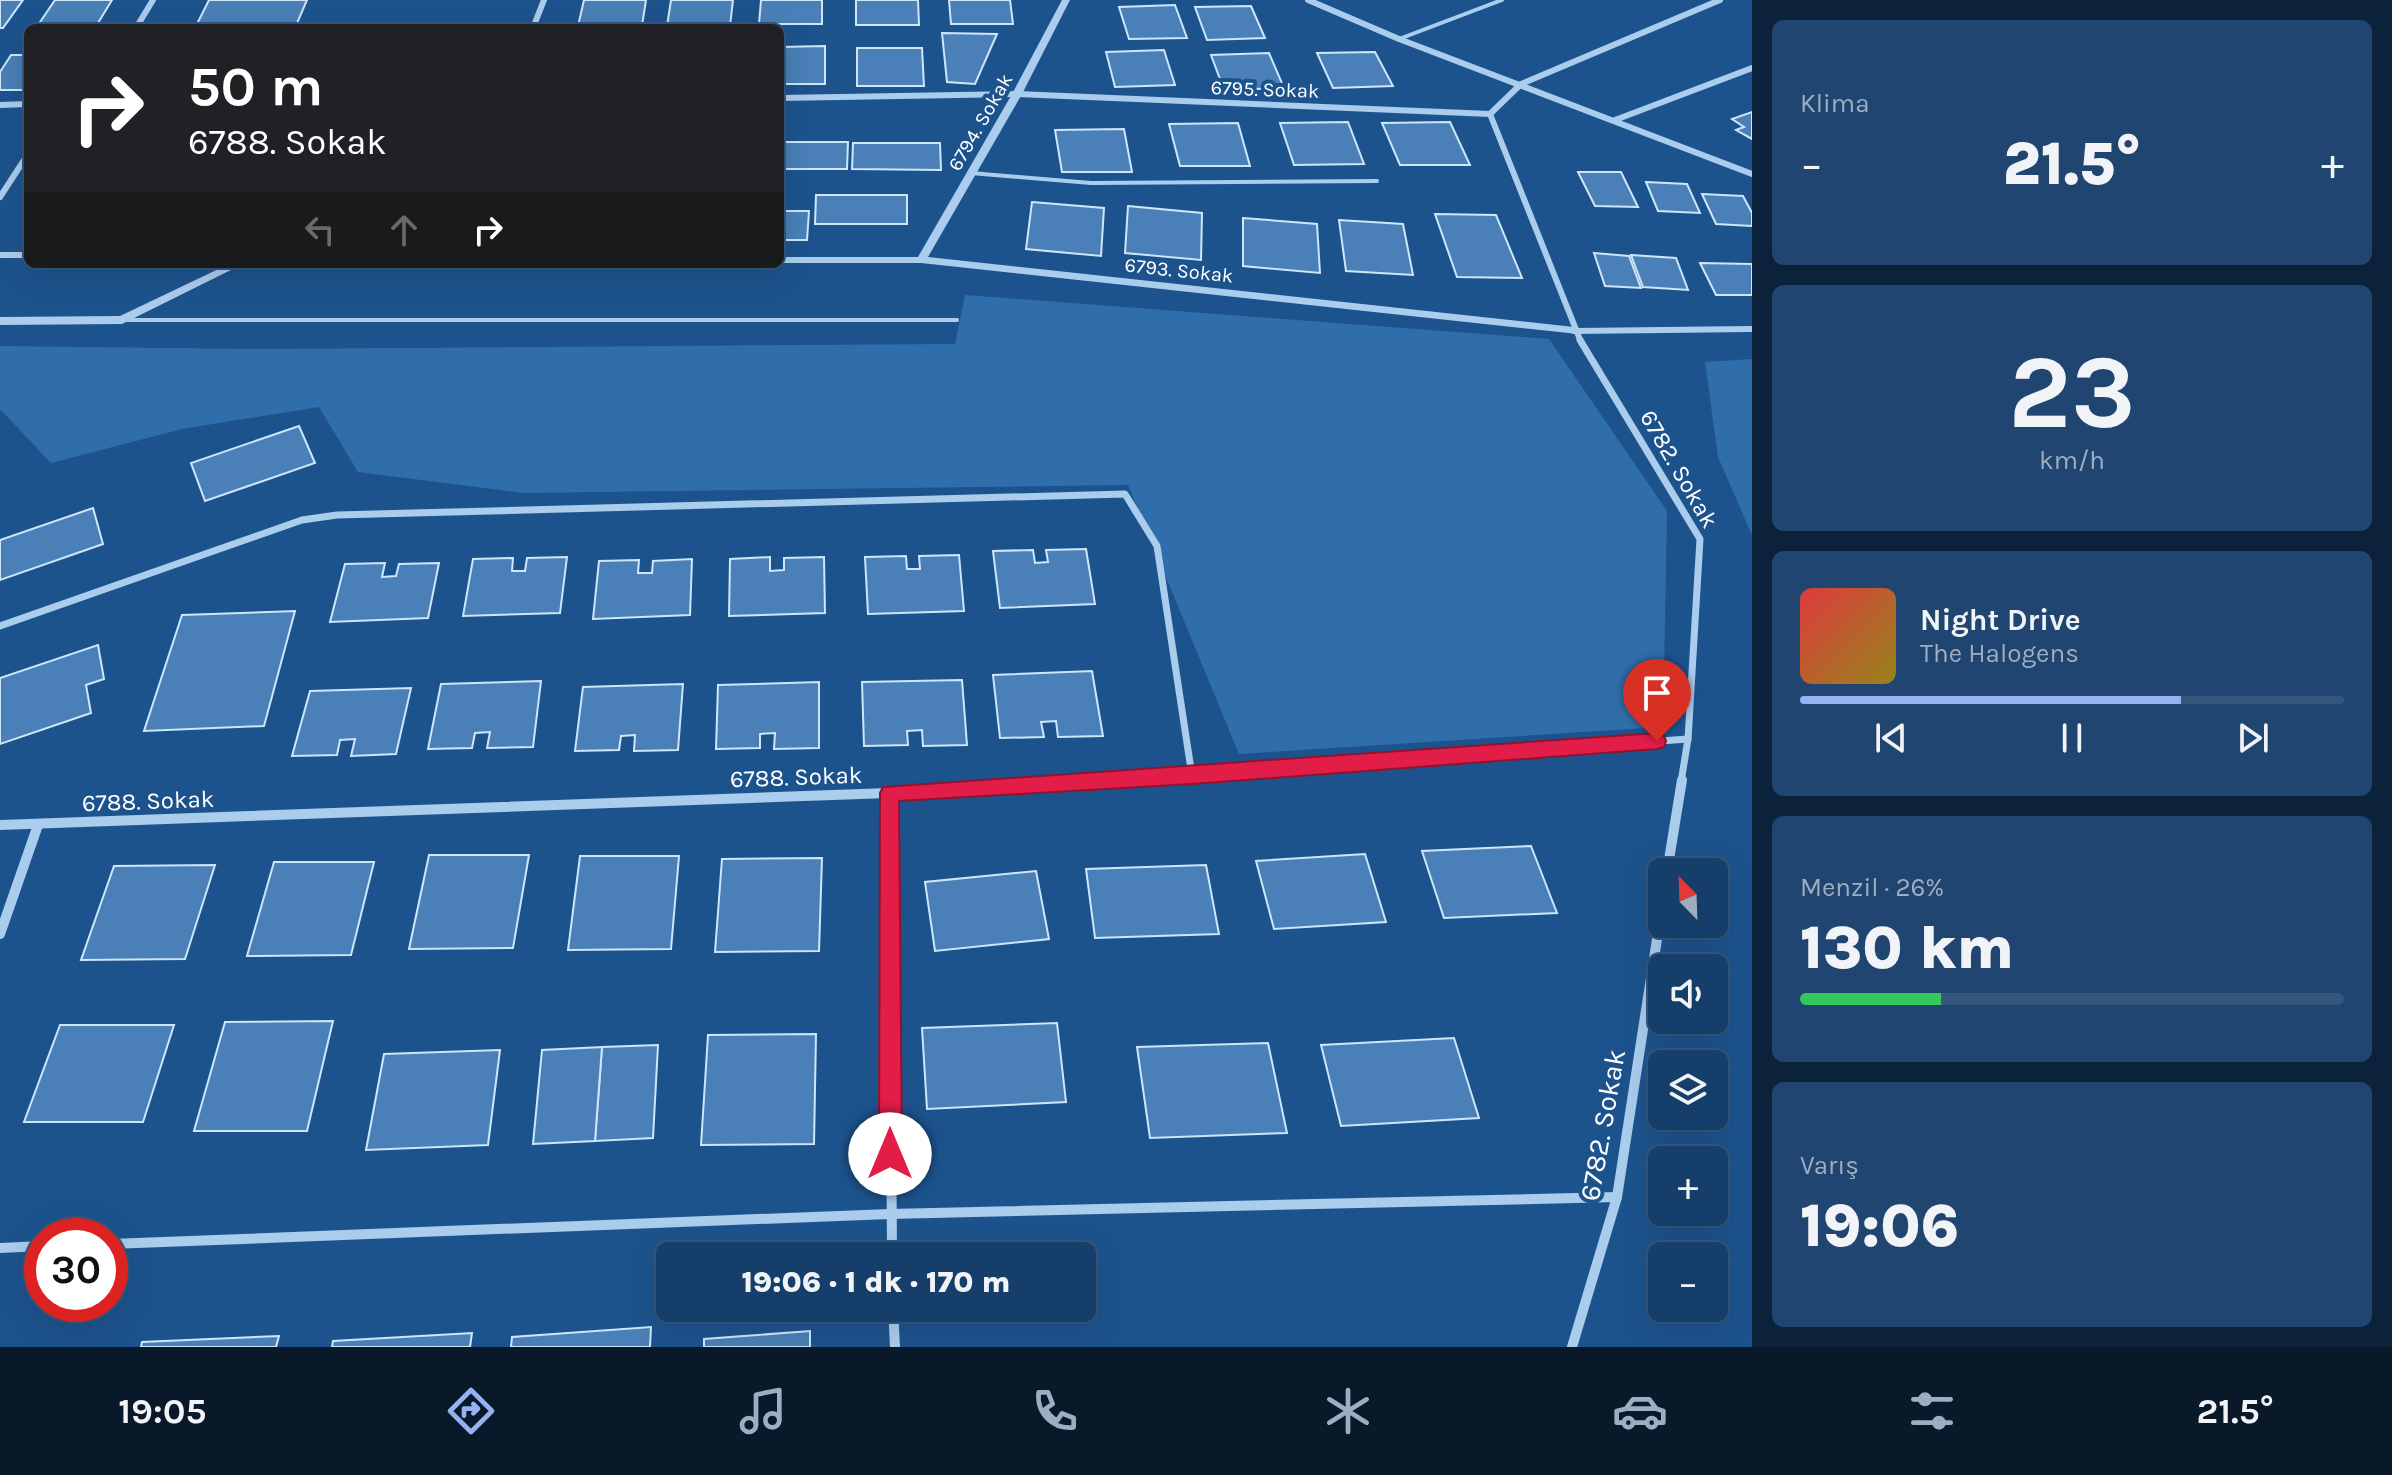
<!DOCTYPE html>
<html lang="tr">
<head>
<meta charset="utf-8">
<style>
  :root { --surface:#163e6a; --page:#1f4570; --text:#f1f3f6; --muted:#9eaec1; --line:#35577e; --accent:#95b2f1 }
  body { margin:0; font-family:Karla,sans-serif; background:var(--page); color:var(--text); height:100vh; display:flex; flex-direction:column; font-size:30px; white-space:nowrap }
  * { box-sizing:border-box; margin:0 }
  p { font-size:26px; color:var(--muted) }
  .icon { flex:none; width:44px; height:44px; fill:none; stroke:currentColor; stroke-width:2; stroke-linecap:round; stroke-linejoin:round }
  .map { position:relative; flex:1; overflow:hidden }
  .drawer { display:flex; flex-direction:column; gap:20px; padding:20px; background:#0c223a; width:640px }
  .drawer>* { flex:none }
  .hud { position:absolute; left:24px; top:24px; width:760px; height:244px; border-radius:12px; box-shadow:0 8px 32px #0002,0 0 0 2px var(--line); background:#202124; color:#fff; overflow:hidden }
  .needle { width:52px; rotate:337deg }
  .tools { position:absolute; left:1648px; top:858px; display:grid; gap:16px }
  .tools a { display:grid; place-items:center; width:80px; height:80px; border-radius:12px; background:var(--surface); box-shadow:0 8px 32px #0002,0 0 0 2px var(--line); font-size:40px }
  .speed { position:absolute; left:24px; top:1218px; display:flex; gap:16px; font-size:40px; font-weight:700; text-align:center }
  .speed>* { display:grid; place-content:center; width:104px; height:104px; border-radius:50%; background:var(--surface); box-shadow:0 8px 32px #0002,0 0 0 2px var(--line); line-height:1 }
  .speed .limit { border:12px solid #d22; background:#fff; color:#111 }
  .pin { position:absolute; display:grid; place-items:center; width:68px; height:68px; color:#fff; margin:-82px -34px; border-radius:50% 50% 50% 0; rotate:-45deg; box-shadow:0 0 8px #0007 }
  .pin .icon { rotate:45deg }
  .me { position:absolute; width:88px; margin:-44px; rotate:0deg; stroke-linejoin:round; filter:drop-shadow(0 0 6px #0008) }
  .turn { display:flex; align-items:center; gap:28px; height:168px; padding:0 32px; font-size:36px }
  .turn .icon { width:104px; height:104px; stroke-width:2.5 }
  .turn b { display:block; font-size:56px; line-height:68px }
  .lanes { display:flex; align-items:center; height:76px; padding:0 32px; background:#0003; justify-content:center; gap:40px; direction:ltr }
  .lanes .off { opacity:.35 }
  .big { font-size:60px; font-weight:800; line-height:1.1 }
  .drawer .card { flex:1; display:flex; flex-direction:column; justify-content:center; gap:12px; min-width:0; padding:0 28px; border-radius:12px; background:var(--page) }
  .drawer .dial { align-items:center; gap:0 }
  .dial b { font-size:104px; line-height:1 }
  .song { display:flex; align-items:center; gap:24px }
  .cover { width:96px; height:96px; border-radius:12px; background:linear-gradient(135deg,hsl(0 70% 55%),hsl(50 70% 35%)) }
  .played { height:8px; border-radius:4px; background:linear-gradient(90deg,var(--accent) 70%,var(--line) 70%) }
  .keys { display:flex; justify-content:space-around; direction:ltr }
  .heat { display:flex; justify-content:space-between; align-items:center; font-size:44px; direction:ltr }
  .charge { height:12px; border-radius:6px; background:linear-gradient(90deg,#34c759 26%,var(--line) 0) }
  .trip { position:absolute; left:656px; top:1242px; width:440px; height:80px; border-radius:12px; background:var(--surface); box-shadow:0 8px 32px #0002,0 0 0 2px var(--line); font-weight:800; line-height:80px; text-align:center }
  .menu { display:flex; height:128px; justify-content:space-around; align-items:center; background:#09192a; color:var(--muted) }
  .menu .icon { width:56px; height:56px }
  .menu .active { color:var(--accent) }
  .menu b { font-size:36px; color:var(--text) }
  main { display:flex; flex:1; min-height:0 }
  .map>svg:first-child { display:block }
</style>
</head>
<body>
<main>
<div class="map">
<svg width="1752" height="1347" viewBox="0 0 1752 1347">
  <rect width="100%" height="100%" fill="#1d538d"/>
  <g fill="#306eab">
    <path d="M965 295 1549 339 1667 511 1663 727 1239 754 1128 485 524 493 358 472 319 407 182 429 51 463 0 409V346L252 349 955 344Z"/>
    <path d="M1752 359V535L1718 457 1705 362Z"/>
  </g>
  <g fill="#4a80b7" stroke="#cfe5f9" stroke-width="2">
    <path d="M0 0H23L3 28H0Z"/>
    <path d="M55 0H112L95 28H36Z"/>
    <path d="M209 0H307L295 28H195Z"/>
    <path d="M584 0H646L642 26H578Z"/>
    <path d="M671 0H733L730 26H667Z"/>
    <path d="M761 0H822V24H759Z"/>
    <path d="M856 0H918L919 25H856Z"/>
    <path d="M949 0H1010L1013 24H951Z"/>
    <path d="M1175 5 1187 38 1129 39 1119 7Z"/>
    <path d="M1251 6 1265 38 1207 40 1195 7Z"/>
    <path d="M942 33 997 34 975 84 947 82Z"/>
    <path d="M825 46V84H780V47Z"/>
    <path d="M857 48H922L924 86H857Z"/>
    <path d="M1164 50 1175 85 1115 87 1106 52Z"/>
    <path d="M1375 52 1393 86 1333 88 1317 53Z"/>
    <path d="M1269 53 1284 88 1224 90 1211 55Z"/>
    <path d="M11 55H28V90H0V72Z"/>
    <path d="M1752 112V139L1736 130 1744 127 1732 119Z"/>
    <path d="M1348 122 1364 164 1294 165 1280 123Z"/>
    <path d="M1450 122 1470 165H1400L1382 123Z"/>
    <path d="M1238 123 1250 166H1180L1169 124Z"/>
    <path d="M1124 129 1132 172H1062L1055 130Z"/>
    <path d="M780 142H848L847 169H780Z"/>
    <path d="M853 143H940L941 170 852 169Z"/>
    <path d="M1578 172H1621L1638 207 1595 206Z"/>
    <path d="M1646 182 1687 184 1700 213 1658 211Z"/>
    <path d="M1702 194 1743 196 1752 213V226L1716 224Z"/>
    <path d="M816 195H907V224H815Z"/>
    <path d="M1032 202 1104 208 1101 256 1026 249Z"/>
    <path d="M1128 206 1202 213 1201 260 1125 253Z"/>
    <path d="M780 211H809L807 240H780Z"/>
    <path d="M1435 214 1496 215 1522 278 1457 277Z"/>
    <path d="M1243 218 1317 224 1320 273 1243 266Z"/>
    <path d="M1339 220 1403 224 1413 275 1346 271Z"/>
    <path d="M1594 253 1629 256 1641 288 1605 286Z"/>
    <path d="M1631 255 1676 258 1688 290 1643 287Z"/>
    <path d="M1700 263 1752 264V295H1716Z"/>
    <path d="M299 426 315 463 205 501 191 463Z"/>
    <path d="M93 508 103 544 0 580V540Z"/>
    <path d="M1086 549 1095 604 1000 608 993 551 1033 550 1035 563 1048 562 1046 550Z"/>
    <path d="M959 555 964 611 868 614 865 557 906 556 907 569H920L919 556Z"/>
    <path d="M567 557 560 613 463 616 473 559 513 558 512 571H525L527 558Z"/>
    <path d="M770 557V571L784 570V558L824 557 825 613 729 616 730 559Z"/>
    <path d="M692 559 690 615 593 619 599 561 639 560 638 573H652L653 561Z"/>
    <path d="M385 563 382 577 396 576 399 564 439 563 428 618 330 622 345 564Z"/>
    <path d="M295 611 264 726 144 731 182 615Z"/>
    <path d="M98 645 104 679 86 685 91 713 0 744V678Z"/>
    <path d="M1092 671 1103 736 1058 737 1056 721 1041 722 1044 737 1000 738 993 675Z"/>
    <path d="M962 680 967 745 923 746 922 730 907 731 908 745 864 746 862 682Z"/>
    <path d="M541 681 533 747 487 748 490 732 475 733 472 748 428 749 441 684Z"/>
    <path d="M819 682V748L774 749 775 733 760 734V748L716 749 718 685Z"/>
    <path d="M683 684 678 750 634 751 635 735 621 736 619 750 575 751 583 687Z"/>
    <path d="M411 688 396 754 351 756 355 739 340 740 337 755 292 756 310 691Z"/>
    <path d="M1531 846 1557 913 1444 918 1422 851Z"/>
    <path d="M1365 854 1386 922 1274 929 1256 861Z"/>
    <path d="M429 855H529L513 948 409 949Z"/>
    <path d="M580 856H679L671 949 568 950Z"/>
    <path d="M822 858 819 951 715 952 722 859Z"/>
    <path d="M274 862H374L351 955 247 956Z"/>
    <path d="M215 865 185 959 81 960 114 866Z"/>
    <path d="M1206 865 1219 934 1095 938 1086 869Z"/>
    <path d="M1036 871 1049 939 935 951 925 882Z"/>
    <path d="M333 1021 307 1131H194L225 1022Z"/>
    <path d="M1057 1023 1066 1102 927 1109 922 1028Z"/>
    <path d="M60 1025H174L143 1122H24Z"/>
    <path d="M816 1034 814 1144 701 1145 708 1035Z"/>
    <path d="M1454 1038 1479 1118 1341 1126 1321 1045Z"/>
    <path d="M1268 1043 1287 1133 1150 1138 1137 1047Z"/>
    <path d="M658 1045 653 1138 595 1141 602 1047Z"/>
    <path d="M602 1047 595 1141 533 1144 542 1050Z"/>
    <path d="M500 1050 488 1145 366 1150 384 1054Z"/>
    <path d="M651 1327 650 1347H511L512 1337Z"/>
    <path d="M810 1331V1347H704V1339Z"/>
    <path d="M472 1333 470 1347H332L333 1341Z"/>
    <path d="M279 1336 276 1347H141L142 1342Z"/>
  </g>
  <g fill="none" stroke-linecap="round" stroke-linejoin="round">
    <g stroke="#aacced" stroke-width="4">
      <path d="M1399 39 1502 0"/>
      <path d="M971 173 1091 183 1377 181"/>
      <path d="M125 320H957"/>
    </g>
    <g stroke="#aacced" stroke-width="6">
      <path d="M1308 0 1399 39 1752 174"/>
      <path d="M136 28 153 0"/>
      <path d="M533 28 544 0"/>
      <path d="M780 98 1017 94 1490 114 1521 84 1720 0"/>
      <path d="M0 105 28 104"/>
      <path d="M1490 114 1581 342"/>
      <path d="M1615 120 1752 68"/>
      <path d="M0 197 28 154"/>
      <path d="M0 255H28"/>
      <path d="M1574 331 1752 329"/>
    </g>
    <g stroke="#aacced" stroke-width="7">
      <path d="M1580 340 1700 539 1688 739 1681 782"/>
      <path d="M0 626 302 520 337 515 1125 494 1157 546 1192 776"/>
      <path d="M1084 782 1688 739"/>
    </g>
    <g stroke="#aacced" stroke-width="10">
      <path d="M889 793 892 1256"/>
      <path d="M0 825 889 793 1120 780"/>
      <path d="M1667 872 1682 780"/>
      <path d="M0 934 38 825"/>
      <path d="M110 1244 890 1214 1617 1197"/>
      <path d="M0 1248 42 1246"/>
      <path d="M893 1308 895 1347"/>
      <path d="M1572 1347 1617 1197 1662 907"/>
    </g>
    <g fill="#aacced" fill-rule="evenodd">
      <path d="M1062 0H1070L1022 94 928 257 1574 327 1580 331 1578 334 921 263H780V257H918L1012 94Z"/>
      <path d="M229 264H243L122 324 0 325V317L120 316Z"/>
    </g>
  </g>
  <path fill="#e11d48" stroke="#92132f" stroke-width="2" d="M1657 733 1664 736 1666 741 1664 747 1657 749 1192 784 899 801 902 1154 898 1162 890 1165 882 1162 879 1154 880 793 883 787Z"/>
  <g text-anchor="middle" stroke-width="8" stroke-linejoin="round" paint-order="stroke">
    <g font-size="20" fill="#fff" stroke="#1d538d">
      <text transform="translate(1265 89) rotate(2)" y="7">6795. Sokak</text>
      <text transform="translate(980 122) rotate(-60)" y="7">6794. Sokak</text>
      <text transform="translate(1179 270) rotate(6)" y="7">6793. Sokak</text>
    </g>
    <g font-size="24" fill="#fff" stroke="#1d538d">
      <text transform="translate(1679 469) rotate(60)" y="8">6782. Sokak</text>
      <text transform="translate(796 777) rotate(-2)" y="8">6788. Sokak</text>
      <text transform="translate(148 801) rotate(-2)" y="8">6788. Sokak</text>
    </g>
    <g font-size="28" fill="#fff" stroke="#1d538d">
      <text transform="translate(1602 1125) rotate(-80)" y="10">6782. Sokak</text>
    </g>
  </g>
</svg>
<div class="tools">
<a><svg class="needle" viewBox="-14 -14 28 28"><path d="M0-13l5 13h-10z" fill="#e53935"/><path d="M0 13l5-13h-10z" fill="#9eaec1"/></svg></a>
<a><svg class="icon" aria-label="sound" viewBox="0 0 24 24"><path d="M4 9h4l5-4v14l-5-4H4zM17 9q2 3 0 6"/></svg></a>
<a><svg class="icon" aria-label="layers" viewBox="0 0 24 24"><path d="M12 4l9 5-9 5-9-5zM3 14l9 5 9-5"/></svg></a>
<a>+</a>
<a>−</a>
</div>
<div class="speed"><div class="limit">30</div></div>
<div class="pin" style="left:1657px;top:741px;background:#d93025"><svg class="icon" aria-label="arrive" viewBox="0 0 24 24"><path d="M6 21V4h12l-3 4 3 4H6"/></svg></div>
<svg class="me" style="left:890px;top:1154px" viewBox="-20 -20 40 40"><circle r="19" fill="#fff"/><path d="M0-13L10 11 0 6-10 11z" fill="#e11d48"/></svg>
<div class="trip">19:06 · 1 dk · 170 m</div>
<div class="hud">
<div class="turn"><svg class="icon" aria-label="right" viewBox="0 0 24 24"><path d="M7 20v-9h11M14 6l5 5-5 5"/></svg><div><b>50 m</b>6788. Sokak</div></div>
<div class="lanes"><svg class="icon off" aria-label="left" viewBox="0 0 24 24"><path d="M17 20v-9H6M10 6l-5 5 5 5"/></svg><svg class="icon off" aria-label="ahead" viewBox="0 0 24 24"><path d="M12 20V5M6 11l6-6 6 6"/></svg><svg class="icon" aria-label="right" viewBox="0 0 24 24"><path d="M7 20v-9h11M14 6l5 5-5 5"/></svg></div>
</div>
</div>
<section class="drawer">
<div class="card"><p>Klima</p>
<div class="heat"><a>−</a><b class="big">21.5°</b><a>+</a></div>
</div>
<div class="card dial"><b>23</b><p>km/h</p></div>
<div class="card">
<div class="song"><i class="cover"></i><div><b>Night Drive</b><p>The Halogens</p></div></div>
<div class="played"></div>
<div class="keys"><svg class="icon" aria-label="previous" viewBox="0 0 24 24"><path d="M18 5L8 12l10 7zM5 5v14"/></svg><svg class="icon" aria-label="pause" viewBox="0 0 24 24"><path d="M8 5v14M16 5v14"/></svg><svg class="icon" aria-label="next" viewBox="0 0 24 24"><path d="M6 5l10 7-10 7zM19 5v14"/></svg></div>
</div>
<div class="card"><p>Menzil · 26%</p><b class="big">130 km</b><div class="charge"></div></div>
<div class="card"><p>Varış</p><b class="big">19:06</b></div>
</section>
</main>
<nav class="menu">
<b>19:05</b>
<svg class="icon active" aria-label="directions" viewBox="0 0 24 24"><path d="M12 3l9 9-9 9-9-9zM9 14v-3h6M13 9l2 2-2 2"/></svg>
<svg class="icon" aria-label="music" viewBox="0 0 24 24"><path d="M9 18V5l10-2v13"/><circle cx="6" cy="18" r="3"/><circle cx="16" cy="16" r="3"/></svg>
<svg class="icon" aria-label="phone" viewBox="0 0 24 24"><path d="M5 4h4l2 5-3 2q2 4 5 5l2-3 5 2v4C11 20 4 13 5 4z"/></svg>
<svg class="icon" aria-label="climate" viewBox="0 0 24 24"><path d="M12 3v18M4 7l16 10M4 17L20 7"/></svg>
<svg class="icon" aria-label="car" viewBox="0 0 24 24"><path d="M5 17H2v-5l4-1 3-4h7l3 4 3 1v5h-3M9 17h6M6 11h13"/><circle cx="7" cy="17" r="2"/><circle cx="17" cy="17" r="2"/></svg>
<svg class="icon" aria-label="filters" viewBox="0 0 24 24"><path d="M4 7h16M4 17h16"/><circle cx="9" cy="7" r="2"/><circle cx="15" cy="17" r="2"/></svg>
<b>21.5°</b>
</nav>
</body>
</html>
